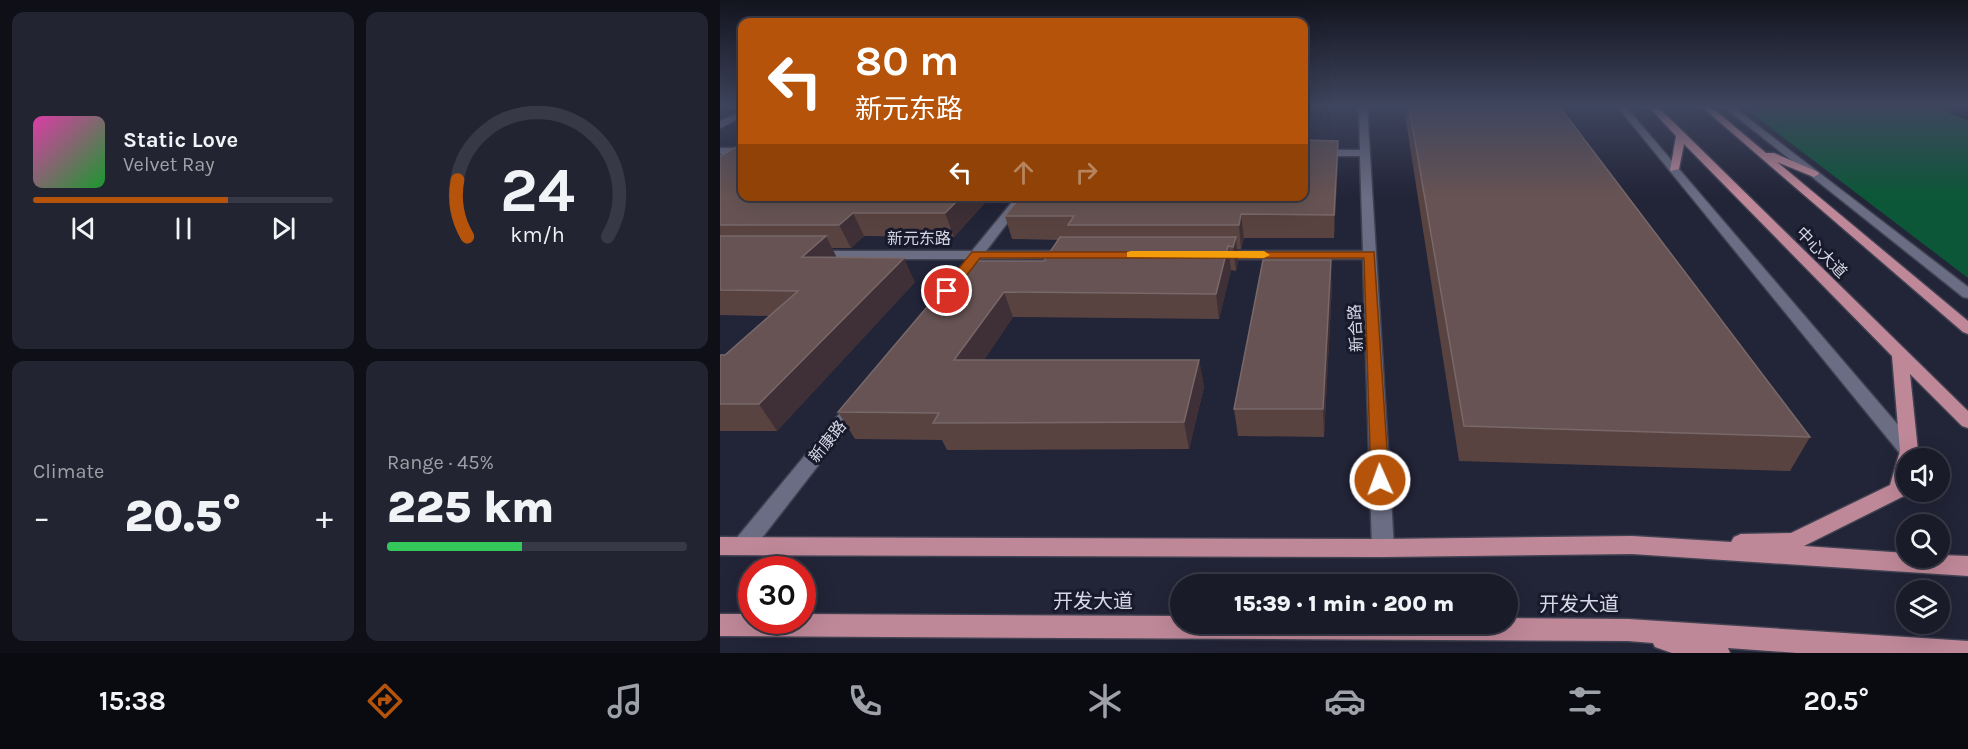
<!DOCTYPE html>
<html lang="en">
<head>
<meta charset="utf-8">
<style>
  :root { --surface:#1a1b29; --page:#232431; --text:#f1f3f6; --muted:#9fa1a8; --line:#383946; --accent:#b45309 }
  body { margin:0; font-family:Karla,"Noto Sans SC",sans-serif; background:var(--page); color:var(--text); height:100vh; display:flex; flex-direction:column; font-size:22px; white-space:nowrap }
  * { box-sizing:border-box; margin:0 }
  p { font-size:20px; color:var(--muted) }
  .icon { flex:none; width:33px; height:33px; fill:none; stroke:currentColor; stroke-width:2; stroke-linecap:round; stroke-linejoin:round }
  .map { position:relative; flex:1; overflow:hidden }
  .panel { display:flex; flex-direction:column; gap:12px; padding:12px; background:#0e0f17; width:720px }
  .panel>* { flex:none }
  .guide { position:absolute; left:18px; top:18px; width:570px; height:183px; border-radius:12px; box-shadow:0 6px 24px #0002,0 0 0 2px var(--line); background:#b45309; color:#fff; overflow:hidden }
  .tools { position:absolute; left:1176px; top:448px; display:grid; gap:12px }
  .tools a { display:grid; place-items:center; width:54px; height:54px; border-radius:50%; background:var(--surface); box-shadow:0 6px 24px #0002,0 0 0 2px var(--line); font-size:30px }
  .speed { position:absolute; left:18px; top:556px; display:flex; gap:12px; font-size:30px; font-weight:700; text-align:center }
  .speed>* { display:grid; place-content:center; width:78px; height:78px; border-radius:50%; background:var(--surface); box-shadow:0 6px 24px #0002,0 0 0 2px var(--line); line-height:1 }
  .speed .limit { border:9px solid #d22; background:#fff; color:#111 }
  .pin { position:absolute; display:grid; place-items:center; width:51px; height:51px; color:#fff; margin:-26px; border:3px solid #fff; border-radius:50%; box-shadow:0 2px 6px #0007 }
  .me { position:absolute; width:66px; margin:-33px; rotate:358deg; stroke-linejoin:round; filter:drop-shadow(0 0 4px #0008) }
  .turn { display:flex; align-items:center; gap:21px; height:126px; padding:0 18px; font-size:27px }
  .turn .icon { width:78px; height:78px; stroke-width:2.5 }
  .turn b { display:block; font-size:42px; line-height:51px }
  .lanes { display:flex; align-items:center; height:57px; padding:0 18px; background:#0003; justify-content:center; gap:30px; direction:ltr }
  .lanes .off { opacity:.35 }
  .big { font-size:45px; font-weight:800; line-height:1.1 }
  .panel .tile { flex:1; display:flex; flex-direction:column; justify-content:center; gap:9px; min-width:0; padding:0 21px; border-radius:12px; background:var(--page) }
  .panel .dial { align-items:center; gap:0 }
  .dial svg { height:156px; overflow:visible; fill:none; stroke:var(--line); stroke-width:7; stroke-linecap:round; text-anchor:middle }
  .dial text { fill:var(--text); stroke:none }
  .song { display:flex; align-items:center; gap:18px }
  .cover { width:72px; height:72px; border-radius:9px; background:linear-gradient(135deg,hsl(320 70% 55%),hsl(130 70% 35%)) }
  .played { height:6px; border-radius:3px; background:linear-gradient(90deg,var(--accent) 65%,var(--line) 65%) }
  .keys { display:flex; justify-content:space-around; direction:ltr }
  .heat { display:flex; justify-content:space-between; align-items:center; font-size:33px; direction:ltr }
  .charge { height:9px; border-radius:4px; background:linear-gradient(90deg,#34c759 45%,var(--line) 0) }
  .panel .tiles { flex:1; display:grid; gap:12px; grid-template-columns:repeat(2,1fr) }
  .trip { position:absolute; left:450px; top:574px; width:348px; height:60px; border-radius:30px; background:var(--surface); box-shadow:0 6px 24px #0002,0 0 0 2px var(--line); font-weight:800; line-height:60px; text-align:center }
  .menu { display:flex; height:96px; justify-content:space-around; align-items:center; background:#0a0b10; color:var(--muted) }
  .menu .icon { width:42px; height:42px }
  .menu .current { color:var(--accent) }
  .menu b { font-size:27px; color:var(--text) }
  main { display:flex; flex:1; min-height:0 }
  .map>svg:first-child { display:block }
</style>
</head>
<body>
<main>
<section class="panel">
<div class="tiles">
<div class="tile">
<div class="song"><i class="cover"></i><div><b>Static Love</b><p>Velvet Ray</p></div></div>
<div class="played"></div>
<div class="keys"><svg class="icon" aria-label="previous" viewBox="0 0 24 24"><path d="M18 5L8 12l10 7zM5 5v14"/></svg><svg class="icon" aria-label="pause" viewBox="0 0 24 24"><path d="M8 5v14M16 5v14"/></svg><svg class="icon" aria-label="next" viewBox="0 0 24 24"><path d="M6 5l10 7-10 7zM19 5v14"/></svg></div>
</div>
<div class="tile dial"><svg viewBox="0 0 100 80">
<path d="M14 69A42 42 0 1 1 86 69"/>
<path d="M14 69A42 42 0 0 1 9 40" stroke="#b45309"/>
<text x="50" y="56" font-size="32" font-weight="700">24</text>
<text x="50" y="72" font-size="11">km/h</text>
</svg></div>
<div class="tile"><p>Climate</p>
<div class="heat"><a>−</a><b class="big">20.5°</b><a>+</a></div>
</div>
<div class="tile"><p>Range · 45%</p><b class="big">225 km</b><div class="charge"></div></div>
</div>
</section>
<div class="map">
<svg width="1248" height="653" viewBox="0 0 1248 653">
  <rect width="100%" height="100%" fill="#222437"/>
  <path fill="#0c5738" d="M1022 106H1248V278Z"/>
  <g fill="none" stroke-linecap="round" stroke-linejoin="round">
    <path fill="#021116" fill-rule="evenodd" d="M1219 106H1242L1248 108V120L1222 110Z"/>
    <g stroke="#404151" stroke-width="3">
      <g id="minor">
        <path d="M639 106H647L674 548 671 554 663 557 655 554 652 548 643 259H497L491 255 497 251H643L640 156H584V150H640Z"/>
        <path d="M22 111V117L0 128V121Z"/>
        <rect x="0" y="148" width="22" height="6"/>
        <path d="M297 196H308L266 251H350L355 252 356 255 355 258 260 259 252 264 247 263 246 259H95L89 255 95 251H252Z"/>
        <path d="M136 399 142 401 145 405 142 409 31 552 23 555 15 552 12 546 15 540 130 401Z"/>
      </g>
    </g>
    <g stroke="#404151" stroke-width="3">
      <g id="secondary">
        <path d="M897 106H905L1196 446 1198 451 1196 456 1189 458 1182 456Z"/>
        <path d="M1003 106H1012L1248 287V298L1243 297Z"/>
      </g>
    </g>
    <g stroke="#404151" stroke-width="3">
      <g id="primary">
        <path d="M928 106H937L1248 411V428L1242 426 1190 374 1198 451 1196 459H1186V495L1084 546 1186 553V558H1220V555L1248 556V576L912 554 663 557 0 555V537L663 539 912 536 1011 542 1014 537 1021 534 1071 533 1170 485 1180 451 1172 356 964 144 959 169 950 171 956 136Z"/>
        <path d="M981 106H990L1046 153H1054L1098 172 1099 174 1094 177 1057 162 1248 321V334L1243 332Z"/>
        <path d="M0 614H32V621H82V614L460 616V624H788V618L908 619 1248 641V653H1077L1008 648 1010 653H952L935 647 933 643 908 641 0 636Z"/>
      </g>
    </g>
    <use href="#minor" fill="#6a6d83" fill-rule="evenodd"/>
    <use href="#secondary" fill="#6a6d83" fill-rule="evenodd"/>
    <use href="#primary" fill="#bf8898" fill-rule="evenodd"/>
  </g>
  <g fill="#594341">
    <path d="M687 106H839L1090 437 1070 471 739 461 686 121Z"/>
    <path d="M618 141V161L614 238H524L521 249H517L518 261 516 271 511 270 499 319 293 317 264 360H479L484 387 469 449 227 450 222 440 135 439 118 412 324 261 339 240 292 239 285 216Z"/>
    <path d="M0 156 22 196H271L234 237 144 236 131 248H112L116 257 195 282 57 431H0V355H5L50 316 0 315Z"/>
    <path d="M612 285 604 437 518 436 514 409Z"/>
  </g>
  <g fill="#3e3036">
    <path d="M618 141V161L614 238V215Z"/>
    <path d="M242 196H271L234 237 225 213Z"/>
    <path d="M133 213 144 236 131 248 119 225Z"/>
    <path d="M521 214 524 238 521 249 519 225Z"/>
    <path d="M106 236 118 260 82 257Z"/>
    <path d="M516 237 518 261 516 271 513 247Z"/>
    <path d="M508 246 511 270 499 319 496 294Z"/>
    <path d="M184 258 195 282 57 431 39 404Z"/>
    <path d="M611 260 612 285 604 437 603 409Z"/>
    <path d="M284 292 293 317 246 387 234 360Z"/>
    <path d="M479 360 484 387 469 449 464 422Z"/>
  </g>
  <g fill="#675353" stroke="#78686a" stroke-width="1.5">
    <path d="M689 106H839L1090 437 744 426Z"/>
    <path d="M584 140 618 141 614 215 521 214 519 225H348L354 216H285L301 196H584Z"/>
    <path d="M22 144V196H242L225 213H133L119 225H0V156Z"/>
    <path d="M0 236H106L82 257 184 258 39 404H0V355H5L78 291 0 290Z"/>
    <path d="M340 237H516L513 247 508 246 496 294 284 292 234 360H479L464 422 213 423 219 413 118 412 246 261H324Z"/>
    <path d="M543 260H611L603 409H514Z"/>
  </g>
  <linearGradient id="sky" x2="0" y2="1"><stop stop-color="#13141e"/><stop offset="0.54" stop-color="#3e455e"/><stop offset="1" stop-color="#3e455e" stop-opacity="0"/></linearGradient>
  <rect width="1248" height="197" fill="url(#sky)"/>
  <path fill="#b45309" stroke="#753606" stroke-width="1.5" d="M252 252H654L669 480 666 485H653L651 480 644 258H260L232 294H223V288Z"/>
  <path fill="#f59e0b" d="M411 251H544L550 255 544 258 407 257V252Z"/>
  <g text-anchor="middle" stroke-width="6" stroke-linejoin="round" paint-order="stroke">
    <g font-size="16" fill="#d6d8e5" stroke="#181a2c">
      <text x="199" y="244">新元东路</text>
      <text transform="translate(1102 252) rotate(45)" y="6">中心大道</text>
      <text transform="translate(635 328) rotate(-93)" y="6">新合路</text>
      <text transform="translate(107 441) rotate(-51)" y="6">新康路</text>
    </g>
    <g font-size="20" fill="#d6d8e5" stroke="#181a2c">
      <text x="373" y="608">开发大道</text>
      <text x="859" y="611">开发大道</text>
    </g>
  </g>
</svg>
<div class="tools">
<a><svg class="icon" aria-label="sound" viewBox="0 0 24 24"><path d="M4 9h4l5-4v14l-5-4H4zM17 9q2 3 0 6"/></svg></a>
<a><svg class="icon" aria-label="search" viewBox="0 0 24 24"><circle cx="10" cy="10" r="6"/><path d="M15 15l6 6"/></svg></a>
<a><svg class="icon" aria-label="layers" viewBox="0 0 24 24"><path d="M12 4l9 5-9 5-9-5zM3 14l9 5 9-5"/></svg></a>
</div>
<div class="speed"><div class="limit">30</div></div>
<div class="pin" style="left:227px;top:291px;background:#d93025"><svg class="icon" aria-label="arrive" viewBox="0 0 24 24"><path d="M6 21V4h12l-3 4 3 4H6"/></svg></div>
<svg class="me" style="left:660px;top:480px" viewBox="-20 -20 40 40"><circle r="17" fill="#b45309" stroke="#fff" stroke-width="3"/><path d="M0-11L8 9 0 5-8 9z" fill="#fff"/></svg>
<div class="trip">15:39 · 1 min · 200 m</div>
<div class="guide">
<div class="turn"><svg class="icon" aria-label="left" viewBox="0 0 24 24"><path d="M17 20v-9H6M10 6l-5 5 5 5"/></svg><div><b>80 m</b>新元东路</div></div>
<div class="lanes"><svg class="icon" aria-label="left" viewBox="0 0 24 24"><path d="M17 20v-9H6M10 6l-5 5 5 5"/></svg><svg class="icon off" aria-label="ahead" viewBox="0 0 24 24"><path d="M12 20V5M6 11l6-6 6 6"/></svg><svg class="icon off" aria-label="right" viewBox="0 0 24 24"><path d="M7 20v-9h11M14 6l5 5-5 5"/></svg></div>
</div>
</div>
</main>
<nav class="menu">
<b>15:38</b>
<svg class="icon current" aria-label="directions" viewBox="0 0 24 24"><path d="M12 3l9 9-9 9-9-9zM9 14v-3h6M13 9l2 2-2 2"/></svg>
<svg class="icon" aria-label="music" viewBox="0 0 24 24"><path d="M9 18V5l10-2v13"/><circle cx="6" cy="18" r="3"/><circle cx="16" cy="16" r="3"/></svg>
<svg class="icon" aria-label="phone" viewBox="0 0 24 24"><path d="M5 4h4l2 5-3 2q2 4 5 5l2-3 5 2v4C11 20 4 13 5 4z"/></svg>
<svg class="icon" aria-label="climate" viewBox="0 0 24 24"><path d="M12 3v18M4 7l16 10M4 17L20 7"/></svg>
<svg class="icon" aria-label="car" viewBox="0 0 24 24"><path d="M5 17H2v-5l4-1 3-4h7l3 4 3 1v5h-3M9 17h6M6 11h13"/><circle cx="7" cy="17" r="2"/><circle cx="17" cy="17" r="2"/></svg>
<svg class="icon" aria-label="filters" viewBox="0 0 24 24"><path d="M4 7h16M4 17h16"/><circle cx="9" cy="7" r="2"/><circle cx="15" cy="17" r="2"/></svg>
<b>20.5°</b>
</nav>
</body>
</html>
